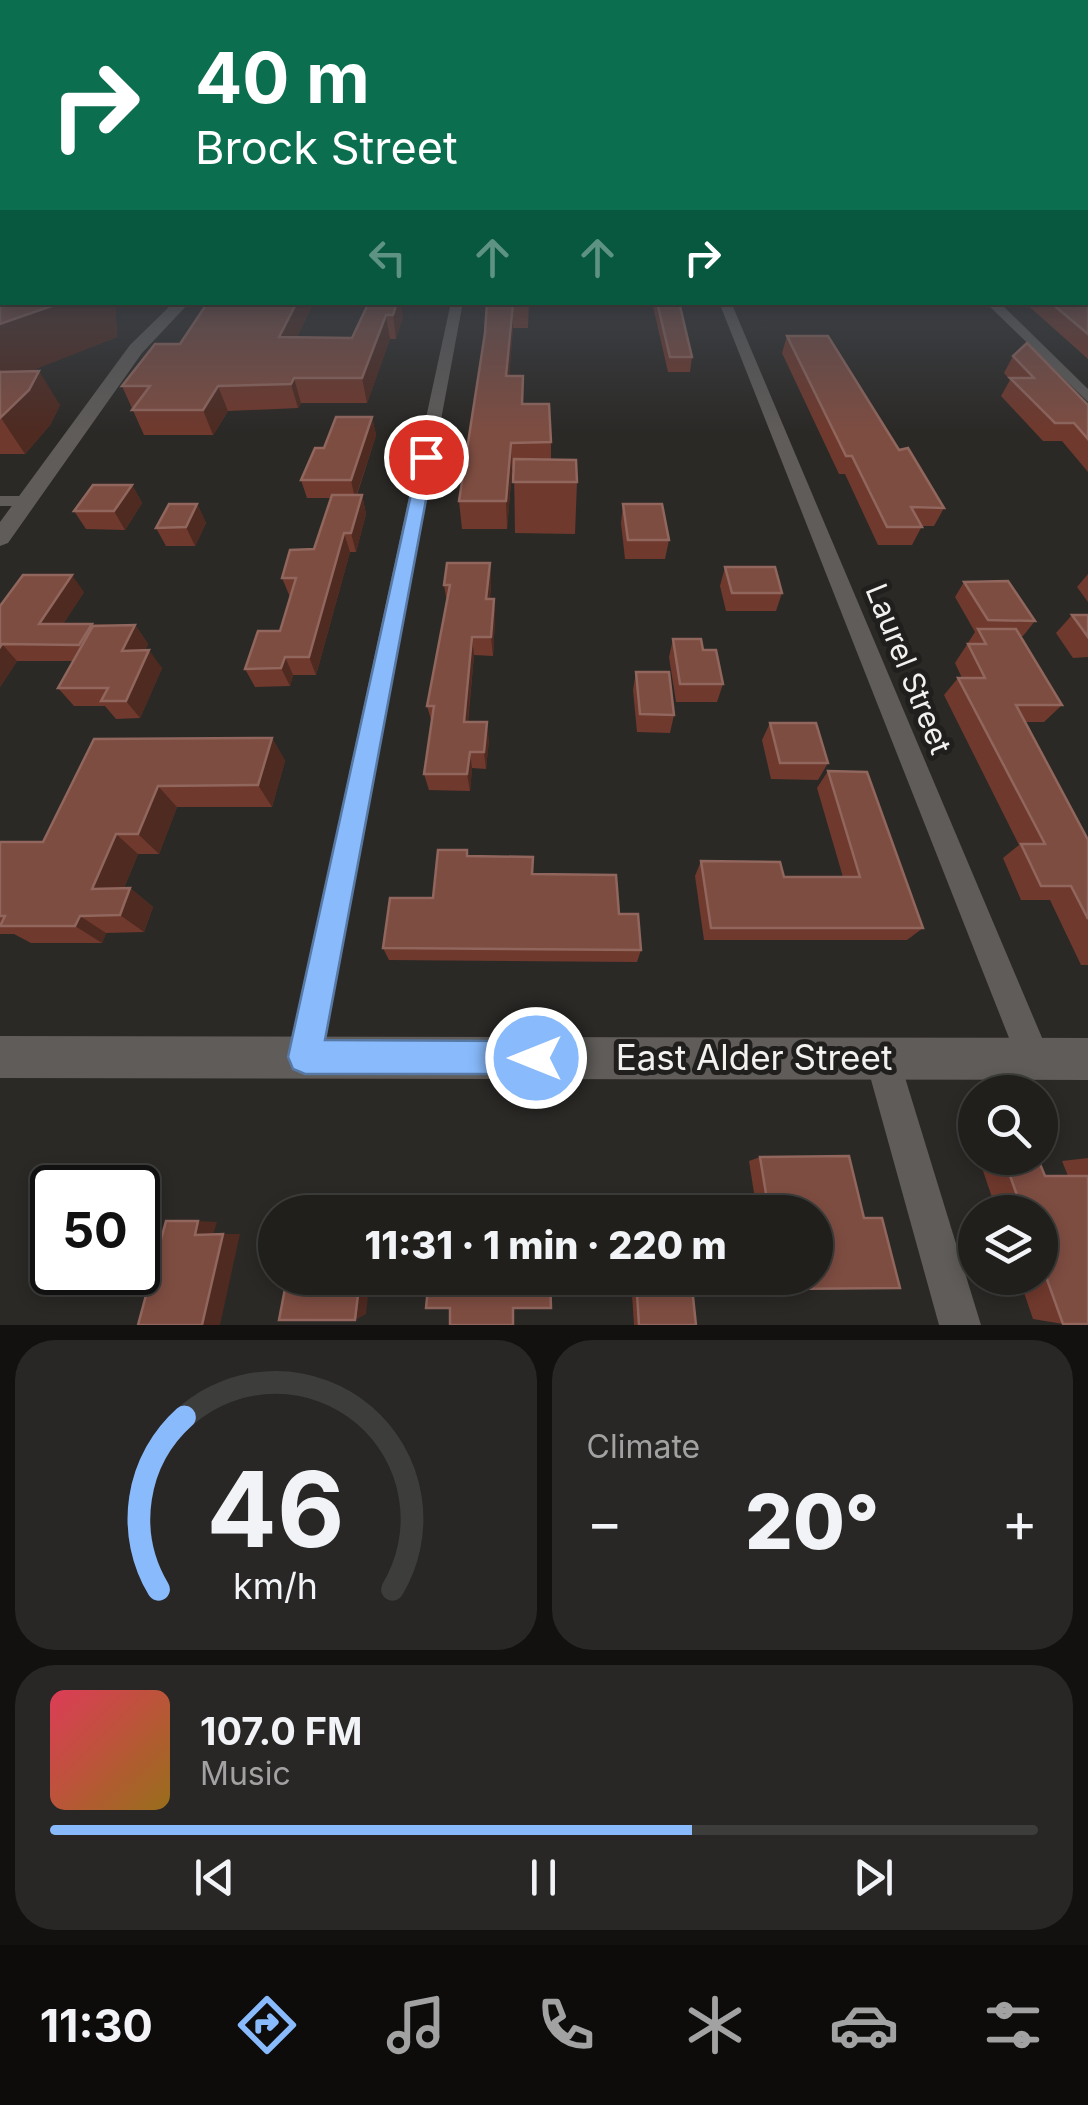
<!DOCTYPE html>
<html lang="en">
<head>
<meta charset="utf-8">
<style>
  :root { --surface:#201f1c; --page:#282725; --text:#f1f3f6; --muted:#a2a2a3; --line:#3d3d3b; --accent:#88bafc }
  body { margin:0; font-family:Inter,sans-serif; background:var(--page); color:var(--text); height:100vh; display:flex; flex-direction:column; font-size:38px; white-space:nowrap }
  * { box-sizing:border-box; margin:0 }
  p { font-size:32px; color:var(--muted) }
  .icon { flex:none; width:55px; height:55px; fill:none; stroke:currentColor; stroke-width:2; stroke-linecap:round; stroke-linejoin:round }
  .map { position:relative; height:1325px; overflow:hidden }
  .details { display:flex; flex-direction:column; gap:15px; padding:15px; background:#12110f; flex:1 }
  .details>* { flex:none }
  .hud { position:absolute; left:0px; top:0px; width:1090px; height:305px; box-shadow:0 5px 15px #0003,0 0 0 2px var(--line); background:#0b6e4f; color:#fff; overflow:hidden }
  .fabs { position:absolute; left:958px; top:1075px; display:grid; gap:20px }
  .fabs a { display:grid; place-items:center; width:100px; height:100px; border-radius:50%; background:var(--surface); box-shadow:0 5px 15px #0003,0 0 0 2px var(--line); font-size:50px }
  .speed { position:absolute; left:30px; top:1165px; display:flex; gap:20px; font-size:50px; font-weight:700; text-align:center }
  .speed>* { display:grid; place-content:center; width:130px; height:130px; border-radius:50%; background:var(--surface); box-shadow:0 5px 15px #0003,0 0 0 2px var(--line); line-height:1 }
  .speed .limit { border:5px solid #111; border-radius:15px; background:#fff; color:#111 }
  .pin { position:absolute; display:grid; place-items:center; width:85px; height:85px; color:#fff; margin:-42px; border:5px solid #fff; border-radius:50%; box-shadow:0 2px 10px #0007 }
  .me { position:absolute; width:110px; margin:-55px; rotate:270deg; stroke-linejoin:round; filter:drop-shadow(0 0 8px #0008) }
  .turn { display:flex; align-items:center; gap:35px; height:210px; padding:0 30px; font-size:45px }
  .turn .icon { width:130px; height:130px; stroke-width:2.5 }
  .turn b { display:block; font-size:70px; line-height:85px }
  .lanes { display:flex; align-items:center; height:95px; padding:0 30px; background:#0003; justify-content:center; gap:50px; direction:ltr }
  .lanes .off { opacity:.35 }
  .big { font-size:75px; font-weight:800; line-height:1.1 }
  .details .card { flex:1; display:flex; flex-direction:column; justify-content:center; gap:15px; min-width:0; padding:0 35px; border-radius:40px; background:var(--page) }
  .details .dial { align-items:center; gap:0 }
  .dial svg { height:260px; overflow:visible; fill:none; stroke:var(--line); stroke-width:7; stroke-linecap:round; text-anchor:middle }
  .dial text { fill:var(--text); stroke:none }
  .song { display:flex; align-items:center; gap:30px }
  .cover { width:120px; height:120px; border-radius:15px; background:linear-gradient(135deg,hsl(350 70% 55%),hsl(40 70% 35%)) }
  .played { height:10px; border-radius:5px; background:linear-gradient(90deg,var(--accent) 65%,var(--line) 65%) }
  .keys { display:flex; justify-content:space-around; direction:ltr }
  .heat { display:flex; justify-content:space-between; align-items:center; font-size:55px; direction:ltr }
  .details .tiles { flex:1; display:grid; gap:15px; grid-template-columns:1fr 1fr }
  .card:last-child { grid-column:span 2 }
  .trip { position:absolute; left:258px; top:1195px; width:575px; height:100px; border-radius:50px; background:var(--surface); box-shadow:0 5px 15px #0003,0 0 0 2px var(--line); font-weight:800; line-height:100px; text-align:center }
  .dock { display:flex; height:160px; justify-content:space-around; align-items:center; background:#0d0c0b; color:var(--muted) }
  .dock .icon { width:70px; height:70px }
  .dock .current { color:var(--accent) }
  .dock b { font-size:45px; color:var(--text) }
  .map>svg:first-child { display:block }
</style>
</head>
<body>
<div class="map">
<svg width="1088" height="1325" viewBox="0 0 1088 1325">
  <rect width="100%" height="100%" fill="#2b2926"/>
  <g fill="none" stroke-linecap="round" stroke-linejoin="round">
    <rect fill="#577d49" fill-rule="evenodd" x="0" y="286" width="2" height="16"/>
    <g fill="#5f5c59" fill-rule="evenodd">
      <path d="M451 302H463L322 1057 317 1069 305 1074 293 1069 288 1057Z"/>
      <path d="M719 302H731L1051 1059 1046 1071 1034 1076 1022 1071Z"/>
      <path d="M985 302H999L1088 389V402Z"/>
      <path d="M0 496H28L37 501 28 506H0Z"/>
      <path d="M882 1041 894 1046 899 1058 981 1325H939L865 1058 870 1046Z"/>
    </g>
    <g fill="#5f5c59" fill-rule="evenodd">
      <path d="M174 302H190L142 353 8 543 0 546V522L130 345Z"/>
      <path d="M0 1036 1088 1038V1080L0 1078Z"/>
    </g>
  </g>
  <g fill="#70392d">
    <path d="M1088 248V359L1024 302H1088Z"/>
    <path d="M0 295 115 304 117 337 30 371 60 405 50 425 25 454H0Z"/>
    <path d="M208 302H314L297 337 352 338 369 302 403 317 396 339H390L367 403H301L298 408 228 411 213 435H144L122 386 180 344Z"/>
    <path d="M487 302H529L528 328H513L509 376 524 404 551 442V459L577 482 575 534 515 533 514 470H512L507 529H462L459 501 485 333Z"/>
    <path d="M652 302H679L692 357 690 372H668Z"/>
    <path d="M787 336 899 450 944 508 934 526H922L912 545H878L845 474H839L782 353Z"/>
    <path d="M1013 356 1088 405V472L1062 441H1043L1001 396 1010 380 1004 373Z"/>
    <path d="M372 417 376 435 357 495H362L366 514 356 552H350L316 675H293L290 686 255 687 245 669 280 631 290 597 282 578 314 549 331 498H307L301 480 324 448Z"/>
    <path d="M132 485 142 503 125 530 86 529 74 511Z"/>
    <path d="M197 504 206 523 195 546H166L156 528Z"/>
    <path d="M623 504 669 540 665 559H625L621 523Z"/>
    <path d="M490 563 491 582 490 599H494L495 618 493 656 474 655 468 722 489 739 486 769 472 768 470 791 429 790 424 774 432 723 427 706 447 603 444 585Z"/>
    <path d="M725 567 782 593 776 611H726L720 586Z"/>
    <path d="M1088 574V602L1077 587Z"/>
    <path d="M964 582 1035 621 1023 636H1020L1062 705 1044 722H1026L1088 840V965H1081L1050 900H1021L1003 858 1019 845 944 695 958 678H962L955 663 975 632 955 597Z"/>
    <path d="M84 592 63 624 135 625 148 644 145 650 162 668 140 718 116 719 105 706H74L58 688 73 661H17L0 687V606Z"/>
    <path d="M1072 615H1088V657L1073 658 1056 633Z"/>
    <path d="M673 639 703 650 723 684 717 702H676L669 657Z"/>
    <path d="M636 672 674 715 670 733 637 732 633 690Z"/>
    <path d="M770 723 828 763 818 780 771 779 762 740Z"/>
    <path d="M272 738 285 761 272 807H177L159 854H138L124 888H130L153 907 144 932 106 933 102 943H31L14 934H0V842H43L94 739Z"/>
    <path d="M828 771 923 928 907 940H704L695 876 701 861 784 877H843L817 788Z"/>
    <path d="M468 856 533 874 619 914 641 950 637 962 389 960 383 948 433 898Z"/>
    <path d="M849 1156 864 1218H882L900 1288 782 1289 769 1286 768 1278H815V1212H757L749 1161 760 1157Z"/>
    <path d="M1088 1158V1324H1063L1033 1319 1019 1278H1040V1212H997L980 1162 1004 1159 1045 1176H1068L1062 1161Z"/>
    <path d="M631 1278H691L696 1325H634Z"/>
  </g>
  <g fill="#4e2a21">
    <path d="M63 302H115L117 337 7 380 0 369V324Z"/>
    <path d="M297 302H314L286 360 279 337Z"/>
    <path d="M397 302H401L403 317 396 339 393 315Z"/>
    <path d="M513 304V328L507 402 506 376Z"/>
    <path d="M386 315 390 339 367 403 362 378Z"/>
    <path d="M39 371 60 405 50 425 25 454 1 418Z"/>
    <path d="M294 378 301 403 298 408 291 384Z"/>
    <path d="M218 386 228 411 213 435 203 410Z"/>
    <path d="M372 417 376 435 355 499 351 480Z"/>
    <path d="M511 443 512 470 507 529 506 501Z"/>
    <path d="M132 485 142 503 125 530 114 511Z"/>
    <path d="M362 495 366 514 356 552 351 533Z"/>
    <path d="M197 504 206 523 195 546 186 527Z"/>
    <path d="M344 533 350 552 316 675 309 657Z"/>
    <path d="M490 563 491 582 488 618 486 599Z"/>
    <path d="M72 575 84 592 53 640 39 624Z"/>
    <path d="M494 599 495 618 493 656 491 637Z"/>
    <path d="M135 625 148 644 136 669 122 651Z"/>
    <path d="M472 637 474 655 466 739 464 722Z"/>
    <path d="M2 644 17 661 0 687V647Z"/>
    <path d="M149 650 162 668 140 718 126 701Z"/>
    <path d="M285 657 293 675 290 686 281 668Z"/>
    <path d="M487 722 489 739 486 769 484 752Z"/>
    <path d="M272 738 285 761 272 807 258 785Z"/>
    <path d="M470 752 472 768 470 791 467 774Z"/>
    <path d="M158 786 177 807 159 854 138 834Z"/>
    <path d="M116 834 138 854 116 907 92 889Z"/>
    <path d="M130 888 153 907 144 932 120 915Z"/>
    <path d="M80 916 106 933 102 943 75 926Z"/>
    <path d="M198 1221 217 1222 213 1235H195Z"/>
    <path d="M223 1234H240L220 1325H202Z"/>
    <path d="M360 1278H370L366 1314 355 1320Z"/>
  </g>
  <g fill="#7e4d42" stroke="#90665d" stroke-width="2.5">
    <path d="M1088 253V334L1050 302H1088Z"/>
    <path d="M0 295H2V302H63L0 324Z"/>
    <path d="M208 302H297L279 337 352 338 369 302H397L393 315H386L362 378H294L291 384 218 386 203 410H132L150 386H122L155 344H180Z"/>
    <path d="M487 302H527V304H513L506 376H523L522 404H549L551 442 511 443 506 501H459L485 333Z"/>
    <path d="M657 302H679L692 357H670Z"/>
    <path d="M787 336H828L899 450 908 448 944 508 911 507 922 527H887L852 456H846Z"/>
    <path d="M1027 343 1088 405V439L1074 423H1055L1010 378H1034L1013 356Z"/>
    <path d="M39 371 29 390 0 418V372Z"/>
    <path d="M336 417H372L351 480H301L315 448H324Z"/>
    <path d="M514 459 576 460 577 482H513Z"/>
    <path d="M93 485H132L114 511H74Z"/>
    <path d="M332 495H362L351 533H344L309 657H285L281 668 245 669 258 631H280L296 578H282L290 550 314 549Z"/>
    <path d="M169 504H197L186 527 156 528Z"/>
    <path d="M623 504H662L669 540H628Z"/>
    <path d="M447 563H490L486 599H494L491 637H472L464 722H487L484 752H470L467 774H424L434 706H427L450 585H444Z"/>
    <path d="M725 567H775L782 593H732Z"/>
    <path d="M23 575H72L39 624H92L79 645 2 644 0 647V606Z"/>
    <path d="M1008 581 1035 621 988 620 964 582Z"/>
    <path d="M1072 615H1088V637Z"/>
    <path d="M135 625 122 651 149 650 126 701H101L108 688H58L93 626Z"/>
    <path d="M978 629H1016L1062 705H1016L1088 840V919L1071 886H1041L1021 844H1045L958 678H985L968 644H986Z"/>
    <path d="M673 639H701L703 650H716L723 684H680Z"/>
    <path d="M636 672H669L674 715 640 714Z"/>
    <path d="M770 723H816L828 763H780Z"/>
    <path d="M272 738 258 785 158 786 138 834H116L92 889 130 888 120 915 80 916 75 926H0L5 916H0V842H43L94 739Z"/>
    <path d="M828 771 867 772 923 928H711L701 861 780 862 784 877H860Z"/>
    <path d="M438 850H467V856L533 857 532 874 616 875 619 914H638L641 950 383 948 390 898H433Z"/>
    <path d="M849 1156 864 1218H882L900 1288 782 1289 780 1278H815V1212H769L760 1157Z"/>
    <path d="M1004 1159H1038L1045 1176H1088V1324H1063L1040 1260V1212H1023Z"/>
    <path d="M166 1221H198L195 1235 223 1234 202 1325H138Z"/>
    <path d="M287 1278H360L355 1320H279Z"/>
    <path d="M429 1278H550L551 1308H513V1325H450V1308H426Z"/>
    <path d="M636 1278H691L696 1325H639Z"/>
  </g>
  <linearGradient id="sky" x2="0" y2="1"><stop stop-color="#181715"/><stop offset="0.57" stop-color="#444952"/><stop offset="1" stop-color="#444952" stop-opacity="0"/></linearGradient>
  <rect width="1088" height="433" fill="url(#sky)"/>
  <path fill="#88bafc" stroke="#5879a4" stroke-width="2.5" d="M420 453 434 457 325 1040 536 1041 548 1045 552 1058 548 1070 536 1074H305L293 1069 288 1057Z"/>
  <g text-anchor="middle" stroke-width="10" stroke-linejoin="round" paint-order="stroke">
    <g font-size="30" fill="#f3f1f0" stroke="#211f1d">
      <text transform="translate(908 669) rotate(68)" y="10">Laurel Street</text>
    </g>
    <g font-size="35" fill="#f3f1f0" stroke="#211f1d">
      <text x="754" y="1070">East Alder Street</text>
    </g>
  </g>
</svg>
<div class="fabs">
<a><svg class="icon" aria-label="search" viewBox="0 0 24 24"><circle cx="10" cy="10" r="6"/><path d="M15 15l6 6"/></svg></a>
<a><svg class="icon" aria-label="layers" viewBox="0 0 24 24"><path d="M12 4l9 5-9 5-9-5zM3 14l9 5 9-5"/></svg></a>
</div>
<div class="speed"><div class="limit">50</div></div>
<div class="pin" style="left:426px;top:457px;background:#d93025"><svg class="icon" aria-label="arrive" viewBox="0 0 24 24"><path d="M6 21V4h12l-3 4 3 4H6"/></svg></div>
<svg class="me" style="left:536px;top:1058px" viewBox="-20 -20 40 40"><circle r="17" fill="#88bafc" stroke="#fff" stroke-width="3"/><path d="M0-11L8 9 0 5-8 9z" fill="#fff"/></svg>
<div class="trip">11:31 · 1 min · 220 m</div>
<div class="hud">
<div class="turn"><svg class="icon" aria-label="right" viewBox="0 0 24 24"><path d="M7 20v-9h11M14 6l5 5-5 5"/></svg><div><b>40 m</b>Brock Street</div></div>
<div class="lanes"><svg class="icon off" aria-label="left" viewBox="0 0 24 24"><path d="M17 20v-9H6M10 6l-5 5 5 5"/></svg><svg class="icon off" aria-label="ahead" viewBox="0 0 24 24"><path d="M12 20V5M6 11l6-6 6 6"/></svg><svg class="icon off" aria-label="ahead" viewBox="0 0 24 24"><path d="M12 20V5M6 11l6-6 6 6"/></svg><svg class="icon" aria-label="right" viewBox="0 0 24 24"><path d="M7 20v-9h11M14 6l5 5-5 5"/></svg></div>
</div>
</div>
<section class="details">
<div class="tiles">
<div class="card dial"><svg viewBox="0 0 100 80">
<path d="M14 69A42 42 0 1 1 86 69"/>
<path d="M14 69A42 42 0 0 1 22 16" stroke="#88bafc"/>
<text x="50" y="56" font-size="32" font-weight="700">46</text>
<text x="50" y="72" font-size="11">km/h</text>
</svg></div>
<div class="card"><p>Climate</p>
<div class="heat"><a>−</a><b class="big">20°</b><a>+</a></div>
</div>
<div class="card">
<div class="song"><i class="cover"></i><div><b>107.0 FM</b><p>Music</p></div></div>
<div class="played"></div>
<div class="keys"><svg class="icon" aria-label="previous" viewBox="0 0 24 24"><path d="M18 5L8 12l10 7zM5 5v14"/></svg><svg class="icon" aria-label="pause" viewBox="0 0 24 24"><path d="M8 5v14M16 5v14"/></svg><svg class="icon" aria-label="next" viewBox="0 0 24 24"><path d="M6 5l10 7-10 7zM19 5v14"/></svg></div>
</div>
</div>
</section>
<nav class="dock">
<b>11:30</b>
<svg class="icon current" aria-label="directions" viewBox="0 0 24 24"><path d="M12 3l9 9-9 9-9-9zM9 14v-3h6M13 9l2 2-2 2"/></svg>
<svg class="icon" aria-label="music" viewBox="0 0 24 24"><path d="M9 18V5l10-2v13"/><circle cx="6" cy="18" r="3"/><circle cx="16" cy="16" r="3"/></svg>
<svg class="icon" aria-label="phone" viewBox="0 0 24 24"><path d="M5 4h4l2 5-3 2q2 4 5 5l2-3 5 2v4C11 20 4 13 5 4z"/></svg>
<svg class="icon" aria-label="climate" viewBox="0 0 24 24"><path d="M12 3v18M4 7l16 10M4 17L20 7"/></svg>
<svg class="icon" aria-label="car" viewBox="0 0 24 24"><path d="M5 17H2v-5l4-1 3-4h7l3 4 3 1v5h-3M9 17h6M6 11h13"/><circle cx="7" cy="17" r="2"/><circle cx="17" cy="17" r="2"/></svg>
<svg class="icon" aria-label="filters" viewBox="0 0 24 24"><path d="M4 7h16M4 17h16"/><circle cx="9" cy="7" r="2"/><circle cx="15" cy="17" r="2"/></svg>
</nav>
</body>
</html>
